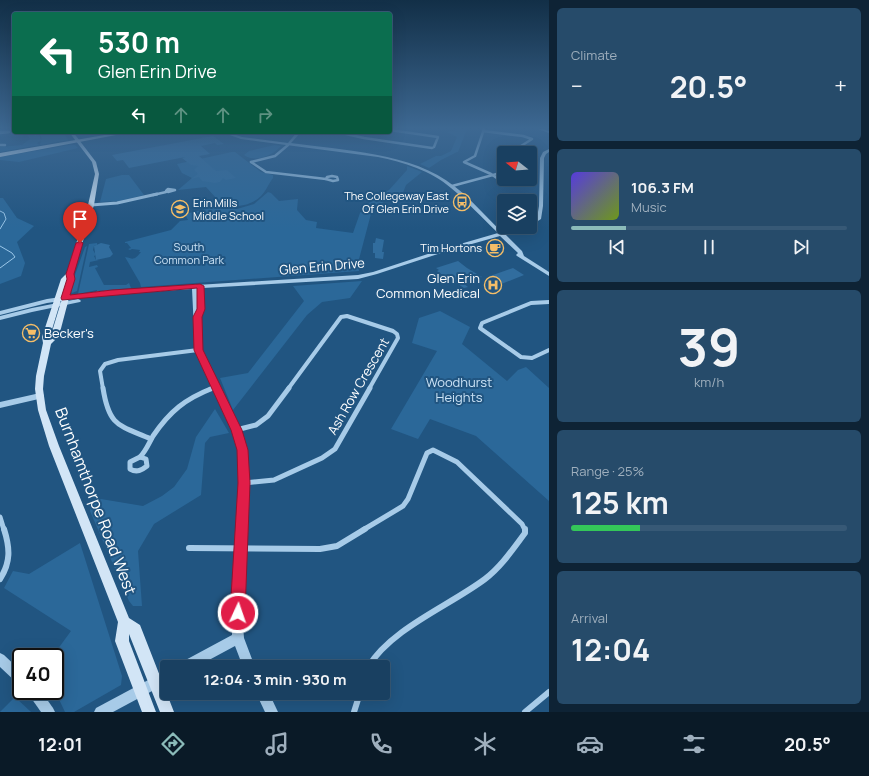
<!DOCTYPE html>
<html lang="en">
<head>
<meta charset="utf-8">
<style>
  :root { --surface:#194061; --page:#264b6a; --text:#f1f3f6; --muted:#9fafbd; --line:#375976; --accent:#8bbbb9 }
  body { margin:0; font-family:Manrope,sans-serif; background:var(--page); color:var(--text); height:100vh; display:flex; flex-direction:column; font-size:15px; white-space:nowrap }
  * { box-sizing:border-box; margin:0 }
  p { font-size:13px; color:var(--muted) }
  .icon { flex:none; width:22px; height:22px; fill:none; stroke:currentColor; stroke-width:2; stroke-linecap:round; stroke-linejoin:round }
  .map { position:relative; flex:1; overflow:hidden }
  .panel { display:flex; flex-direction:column; gap:8px; padding:8px; background:#0e2335; width:320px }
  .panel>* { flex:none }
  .hud { position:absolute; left:12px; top:12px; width:380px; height:122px; border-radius:4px; box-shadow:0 4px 16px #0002,0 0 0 1px var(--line); background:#0b6e4f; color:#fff; overflow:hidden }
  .needle { width:26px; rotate:287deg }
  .tools { position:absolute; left:497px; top:146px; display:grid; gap:8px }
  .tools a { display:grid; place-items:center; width:40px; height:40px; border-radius:4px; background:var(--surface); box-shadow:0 4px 16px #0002,0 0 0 1px var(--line); font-size:20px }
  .speed { position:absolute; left:12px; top:648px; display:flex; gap:8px; font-size:20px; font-weight:700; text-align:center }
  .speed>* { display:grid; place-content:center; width:52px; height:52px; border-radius:50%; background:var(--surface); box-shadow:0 4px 16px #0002,0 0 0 1px var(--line); line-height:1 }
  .speed .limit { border:2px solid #111; border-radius:6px; background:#fff; color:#111 }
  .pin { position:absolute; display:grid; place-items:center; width:34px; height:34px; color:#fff; margin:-41px -17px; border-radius:50% 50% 50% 0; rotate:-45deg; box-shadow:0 0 4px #0007 }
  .pin .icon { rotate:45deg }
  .me { position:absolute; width:44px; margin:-22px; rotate:3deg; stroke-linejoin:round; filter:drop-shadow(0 0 3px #0008) }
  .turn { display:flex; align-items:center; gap:14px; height:84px; padding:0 20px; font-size:18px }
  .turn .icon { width:52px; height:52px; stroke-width:2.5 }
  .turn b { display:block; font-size:28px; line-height:34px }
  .lanes { display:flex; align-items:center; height:38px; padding:0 20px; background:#0003; justify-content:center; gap:20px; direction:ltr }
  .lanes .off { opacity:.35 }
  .big { font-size:30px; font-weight:700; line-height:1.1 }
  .panel .card { flex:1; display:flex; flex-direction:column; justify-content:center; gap:6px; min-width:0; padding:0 14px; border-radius:6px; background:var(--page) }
  .panel .dial { align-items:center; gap:0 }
  .dial b { font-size:52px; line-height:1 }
  .song { display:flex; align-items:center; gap:12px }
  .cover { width:48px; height:48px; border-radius:6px; background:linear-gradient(135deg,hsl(250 70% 55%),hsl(80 70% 35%)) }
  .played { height:4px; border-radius:2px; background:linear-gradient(90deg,var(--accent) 20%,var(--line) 20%) }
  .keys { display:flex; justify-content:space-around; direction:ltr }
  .heat { display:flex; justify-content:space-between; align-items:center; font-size:22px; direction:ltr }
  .charge { height:6px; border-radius:3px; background:linear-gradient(90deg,#34c759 25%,var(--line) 0) }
  .trip { position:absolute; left:160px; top:660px; width:230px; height:40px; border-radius:4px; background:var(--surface); box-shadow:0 4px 16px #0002,0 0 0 1px var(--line); font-weight:700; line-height:40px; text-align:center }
  .tab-bar { display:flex; height:64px; justify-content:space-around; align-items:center; background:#0a1a27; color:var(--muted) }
  .tab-bar .icon { width:28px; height:28px }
  .tab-bar .on { color:var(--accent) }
  .tab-bar b { font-size:18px; color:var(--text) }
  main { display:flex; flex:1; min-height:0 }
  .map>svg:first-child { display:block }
</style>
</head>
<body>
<main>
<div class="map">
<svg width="549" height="712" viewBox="0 0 549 712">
  <rect width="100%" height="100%" fill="#215581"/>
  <g fill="#2b6899">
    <path d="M460 129H467L458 152 471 154 457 152 441 160 429 168 420 164 436 156H441L451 151 454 144 443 142 454 144 457 137 447 132Z"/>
    <path d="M23 132H63L68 140 40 145C40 142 44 137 39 134L41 141 37 143 39 145 0 152V147L22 145 30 139 27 134Z"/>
    <path d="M69 145H75L78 148 19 162 0 160V157Z"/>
    <path d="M275 145 281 146C272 156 255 163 244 155L249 151Z"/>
    <path d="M232 152H235L261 172 273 175V178C269 183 266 191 261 196 245 211 226 205 207 205L206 203 217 199 206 187 178 190 192 178 182 173 177 164Z"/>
    <path d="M407 166 422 172 406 185 402 195 388 199 372 210 358 263 359 271 141 287 140 283 125 257C133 258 133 262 141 252H139L140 250 132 249 130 250 128 249 131 248 127 243H125V242L171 230 180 221 188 220 185 214 210 208 237 209 254 204 268 192 271 193 279 201 298 199 297 210 306 220 317 222 316 228 353 233 360 213 366 205 389 190 407 170Z"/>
    <path d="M122 175H129L144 195 119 201 100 202 106 179Z"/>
    <path d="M0 198H3L17 218 34 226 17 242 25 263 21 276 0 284Z"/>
    <path d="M97 243V245L94 246 93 250 96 255 94 256 96 260H99L90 262 89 267 97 265 98 267 95 268 104 285H126L129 283 131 288 97 291V290L78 294 89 244Z"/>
    <path d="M87 246 77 291 72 293 70 289 85 247Z"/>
    <path d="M362 281 350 298 322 302 307 315 233 410 220 378 248 373 304 301 293 286Z"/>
    <path d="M440 311 470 327 462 344 507 381 518 370 526 367 549 388V501L476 436 430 419 418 439 391 429 437 351 412 343 419 318Z"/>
    <path d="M215 409 229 433 210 437 205 443 201 495 154 524 138 551 142 606H133L129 601 90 511 91 505 95 498 143 506 162 496 174 487 187 469 196 437Z"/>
    <path d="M80 543 122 676 121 685 74 712H65L55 691V657H52L71 631 4 588 13 571 29 574Z"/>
    <path d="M15 697 31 712H0Z"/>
  </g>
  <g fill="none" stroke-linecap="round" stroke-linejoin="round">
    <g stroke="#9bc7e9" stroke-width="1">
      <path d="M31 132 35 135"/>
      <path d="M0 211 4 213 6 219 0 229"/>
      <path d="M0 246 12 253 15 257 0 268"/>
    </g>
  </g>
  <g fill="#316d9e">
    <path d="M213 136 224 144 217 145 215 143 201 146 210 154 199 156 216 171 227 170 236 178 226 180 223 178 220 182 215 183 202 181 199 177 191 179 198 174 194 170 198 166 191 165 182 158 185 157 129 168 123 160 117 161 112 155Z"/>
    <path d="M376 238 384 240 382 252H384L383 259 375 258V253H373V243H375Z"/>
    <path d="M101 243 110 245 109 247 113 254 110 257 96 260 94 246Z"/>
    <path d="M458 261 467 268 482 277 464 284 468 287 464 288 443 274H441L437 271 439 270 436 268Z"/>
    <path d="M513 268 524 275 499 285 490 279V276Z"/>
  </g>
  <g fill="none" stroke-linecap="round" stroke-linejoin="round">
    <g stroke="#a7cbe8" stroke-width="2.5">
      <path d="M484 129 475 156 464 162 491 174 504 183 510 182 503 180"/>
      <path d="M483 131 523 136 532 139 521 146 515 153"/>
      <path d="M0 132H9L0 133"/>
      <path d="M337 132 364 138 432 148 434 147 438 137 390 130"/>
      <path d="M0 145H5"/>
      <path d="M251 162 266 172 326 179"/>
      <path d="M251 162 275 156 288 145"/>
      <path d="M332 176 337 177 338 180 333 181 326 179 327 177Z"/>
      <path d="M452 186 504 172"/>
      <path d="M168 189 175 190 168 192 166 191Z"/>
      <path d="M153 195 166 192"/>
    </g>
    <path stroke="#a7cbe8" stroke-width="3" d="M91 205 117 203 157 194"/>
    <g stroke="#a7cbe8" stroke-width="4">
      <path d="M549 302 531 303 482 323 480 328 521 357 532 358 549 350"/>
      <path d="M103 389 100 371 105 364 118 360 198 350"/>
      <path d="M210 389 216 387"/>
      <path d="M288 389 341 317 347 316 393 331 397 334 398 338 369 389"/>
    </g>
    <g stroke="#a7cbe8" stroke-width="5">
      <path d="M103 388C109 427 119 425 151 439"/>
      <path d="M236 430 256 425 268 416 289 388"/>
      <path d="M140 457 146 459 147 466C142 470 137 473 130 469V462Z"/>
      <path d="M140 457C146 451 149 443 153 436 170 411 185 399 213 388"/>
      <path d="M244 483 274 480 322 458 335 449 370 388"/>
      <path d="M0 517 4 530"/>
      <path d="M363 530 403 506 408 499 427 453 433 450 457 462 522 524 525 530"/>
    </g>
    <g stroke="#a7cbe8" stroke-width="6">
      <path d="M189 548 320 549 337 546 365 529"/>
      <path d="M0 579C11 562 10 548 4 529"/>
      <path d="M368 667C392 628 449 606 485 579 501 567 513 549 525 533V529"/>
      <path d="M354 712 360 693"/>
      <path d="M525 712 549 692"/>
    </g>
    <g fill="#a7cbe8" fill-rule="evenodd">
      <path d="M538 129H543L549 131V133Z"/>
      <path d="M221 132H227L242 137 288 143 297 132H301L291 143C341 150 414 153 454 186 471 199 486 217 502 232L520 227H528L505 234 522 251 524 256 549 272V276L517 256 516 255 518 253 500 236 447 251 377 274 358 279 203 288 204 309 200 319 201 350 240 430 247 450 248 483 242 613 244 638 255 667H243L235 646 196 667H178L180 663 232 635V613L240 483 239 450 232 430 195 350 192 289 102 295 47 303 0 315V311L47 299 102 291 192 286 195 284 197 285 358 275 373 272 443 249 498 233C482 218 468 202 451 188 432 171 403 162 378 157L241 139Z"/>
      <path d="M549 149V152L546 154 544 158 543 206 541 219 530 226V223L537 218 539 206 540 158 543 152Z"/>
      <path d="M78 299 80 300 81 301 80 302 32 312 0 320V316L32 308Z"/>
      <path d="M40 393 43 394 44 396 43 398 0 408V402Z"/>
      <path d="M0 653 4 655 21 671V685L17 683 0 667Z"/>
      <path d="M167 670V683L113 712H94L96 708Z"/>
      <path d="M27 691H41L53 708 55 712H41L29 695Z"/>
      <path d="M256 693H269L278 712H265Z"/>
    </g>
    <path fill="#d2e5f6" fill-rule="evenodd" d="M69 132H73L96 162 99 174 94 205 73 274 74 279 59 336 51 344 44 376 43 389 46 410 59 446 129 618 140 625 174 712H160L129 634V641L156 712H142L115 641 118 622 49 446 38 410 35 389 36 376 43 343 42 337 61 279 67 273 88 205 95 174 92 162ZM68 279 51 335 50 336 67 280Z"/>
    <path fill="#eaf3fe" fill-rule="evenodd" d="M122 132H132L0 157V153Z"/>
  </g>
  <linearGradient id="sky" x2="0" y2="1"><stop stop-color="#122f47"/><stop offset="0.56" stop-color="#3d6892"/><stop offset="1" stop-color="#3d6892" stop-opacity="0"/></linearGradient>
  <rect width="549" height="229" fill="url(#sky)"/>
  <path fill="#e11d48" stroke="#92132f" d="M80 241 83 243 74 274 75 279 70 295 112 290 200 284 204 286 205 309 202 317 203 350 242 430 248 450 250 483 245 613 243 618 238 620 232 618 230 613 238 483 237 450 231 430 194 350 193 317 197 309V288L62 300 61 298 67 279 66 274 76 243Z"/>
  <defs>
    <g id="bus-ring" transform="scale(0.9)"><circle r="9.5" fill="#215581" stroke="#f5be68" stroke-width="1.5"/><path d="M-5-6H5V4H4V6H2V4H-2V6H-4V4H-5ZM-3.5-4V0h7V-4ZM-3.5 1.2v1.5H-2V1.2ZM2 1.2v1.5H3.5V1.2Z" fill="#f5be68"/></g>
    <g id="school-ring" transform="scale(0.9)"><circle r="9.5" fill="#215581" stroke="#f5be68" stroke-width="1.5"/><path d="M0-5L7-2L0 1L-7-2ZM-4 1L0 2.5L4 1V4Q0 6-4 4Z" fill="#f5be68"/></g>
    <g id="cafe-ring" transform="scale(0.9)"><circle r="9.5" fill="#215581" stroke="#f5be68" stroke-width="1.5"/><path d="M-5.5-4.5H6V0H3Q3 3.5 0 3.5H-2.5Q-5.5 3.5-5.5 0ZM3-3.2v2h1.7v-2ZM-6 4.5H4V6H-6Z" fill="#f5be68"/></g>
    <g id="hospital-ring" transform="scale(0.9)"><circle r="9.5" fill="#215581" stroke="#f5be68" stroke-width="1.5"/><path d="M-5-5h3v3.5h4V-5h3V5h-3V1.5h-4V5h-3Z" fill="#f5be68"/></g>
    <g id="supermarket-ring" transform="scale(0.9)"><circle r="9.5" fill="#215581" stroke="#f5be68" stroke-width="1.5"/><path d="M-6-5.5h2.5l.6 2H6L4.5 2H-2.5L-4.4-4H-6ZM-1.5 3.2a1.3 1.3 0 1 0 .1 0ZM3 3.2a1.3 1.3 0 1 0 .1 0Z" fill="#f5be68"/></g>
  </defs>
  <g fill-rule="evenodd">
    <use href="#bus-ring" x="462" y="202"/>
    <use href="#school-ring" x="180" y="209"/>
    <use href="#cafe-ring" x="495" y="248"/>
    <use href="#hospital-ring" x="493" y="285"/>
    <use href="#supermarket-ring" x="31" y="333"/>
  </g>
  <g text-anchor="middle" stroke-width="4" stroke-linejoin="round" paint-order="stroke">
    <g font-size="11" fill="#fff" stroke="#215581" text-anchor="end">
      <text x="449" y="200">The Collegeway East<tspan x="449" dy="13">Of Glen Erin Drive</tspan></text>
      <text x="193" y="207" text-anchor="start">Erin Mills<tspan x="193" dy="13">Middle School</tspan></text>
      <text x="482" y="252">Tim Hortons</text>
    </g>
    <g font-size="11" fill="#cbe3f6" stroke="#215581">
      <text x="189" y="251">South<tspan x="189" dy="13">Common Park</tspan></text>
    </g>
    <g font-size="13" fill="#fff" stroke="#215581">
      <text transform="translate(322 266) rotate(-5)" y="5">Glen Erin Drive</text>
      <text transform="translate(358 386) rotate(-60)" y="5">Ash Row Crescent</text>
    </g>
    <g font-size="13" fill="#fff" stroke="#215581" text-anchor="end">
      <text x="480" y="283">Glen Erin<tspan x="480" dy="15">Common Medical</tspan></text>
      <text x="44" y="338" text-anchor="start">Becker's</text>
    </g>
    <g font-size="13" fill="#cbe3f6" stroke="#215581">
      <text x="459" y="387">Woodhurst<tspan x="459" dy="15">Heights</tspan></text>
    </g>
    <g font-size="16" fill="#fff" stroke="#215581">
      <text transform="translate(96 501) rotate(69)" y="6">Burnhamthorpe Road West</text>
    </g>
  </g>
</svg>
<div class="tools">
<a><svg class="needle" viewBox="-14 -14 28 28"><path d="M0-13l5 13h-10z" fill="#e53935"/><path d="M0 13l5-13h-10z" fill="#9fafbd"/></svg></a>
<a><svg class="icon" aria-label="layers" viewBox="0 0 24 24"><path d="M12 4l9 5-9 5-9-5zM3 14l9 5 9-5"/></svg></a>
</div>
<div class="speed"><div class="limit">40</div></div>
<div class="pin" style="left:80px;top:243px;background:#d93025"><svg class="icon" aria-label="arrive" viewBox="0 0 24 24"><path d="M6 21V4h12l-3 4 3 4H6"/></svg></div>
<svg class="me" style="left:238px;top:613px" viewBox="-20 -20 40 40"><circle r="17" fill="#e11d48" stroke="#fff" stroke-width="3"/><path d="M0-11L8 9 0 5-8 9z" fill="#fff"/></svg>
<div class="trip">12:04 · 3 min · 930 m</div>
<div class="hud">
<div class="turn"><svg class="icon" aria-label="left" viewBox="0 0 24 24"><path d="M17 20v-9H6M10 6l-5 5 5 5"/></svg><div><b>530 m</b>Glen Erin Drive</div></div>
<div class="lanes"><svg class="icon" aria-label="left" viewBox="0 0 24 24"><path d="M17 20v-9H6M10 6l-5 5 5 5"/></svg><svg class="icon off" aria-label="ahead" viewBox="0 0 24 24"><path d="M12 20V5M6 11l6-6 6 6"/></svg><svg class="icon off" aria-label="ahead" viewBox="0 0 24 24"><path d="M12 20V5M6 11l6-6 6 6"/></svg><svg class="icon off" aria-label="right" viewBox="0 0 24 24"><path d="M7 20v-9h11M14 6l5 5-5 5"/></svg></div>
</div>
</div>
<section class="panel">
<div class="card"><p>Climate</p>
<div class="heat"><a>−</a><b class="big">20.5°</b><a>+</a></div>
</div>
<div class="card">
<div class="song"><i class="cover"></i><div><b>106.3 FM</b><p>Music</p></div></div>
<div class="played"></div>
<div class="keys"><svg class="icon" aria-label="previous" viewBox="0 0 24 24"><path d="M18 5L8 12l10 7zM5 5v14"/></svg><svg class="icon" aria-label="pause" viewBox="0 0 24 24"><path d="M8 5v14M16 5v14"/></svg><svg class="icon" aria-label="next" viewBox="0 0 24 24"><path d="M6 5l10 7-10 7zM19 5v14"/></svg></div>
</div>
<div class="card dial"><b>39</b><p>km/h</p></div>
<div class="card"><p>Range · 25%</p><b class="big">125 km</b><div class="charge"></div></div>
<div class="card"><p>Arrival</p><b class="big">12:04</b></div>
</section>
</main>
<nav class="tab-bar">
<b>12:01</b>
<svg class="icon on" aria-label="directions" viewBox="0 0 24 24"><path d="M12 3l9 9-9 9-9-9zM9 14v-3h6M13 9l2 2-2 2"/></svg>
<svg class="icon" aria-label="music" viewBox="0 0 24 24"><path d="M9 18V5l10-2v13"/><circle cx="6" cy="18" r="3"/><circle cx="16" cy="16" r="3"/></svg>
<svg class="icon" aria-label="phone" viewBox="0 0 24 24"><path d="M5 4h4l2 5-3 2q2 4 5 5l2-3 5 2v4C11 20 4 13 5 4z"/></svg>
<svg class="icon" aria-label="climate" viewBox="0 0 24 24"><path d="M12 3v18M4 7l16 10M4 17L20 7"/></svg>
<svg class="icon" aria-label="car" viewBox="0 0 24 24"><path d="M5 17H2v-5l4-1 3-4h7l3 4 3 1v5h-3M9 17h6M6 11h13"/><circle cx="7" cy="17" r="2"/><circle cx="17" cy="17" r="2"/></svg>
<svg class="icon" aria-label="filters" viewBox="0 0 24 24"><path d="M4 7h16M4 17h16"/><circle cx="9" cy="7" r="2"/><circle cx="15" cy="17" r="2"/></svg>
<b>20.5°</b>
</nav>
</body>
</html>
